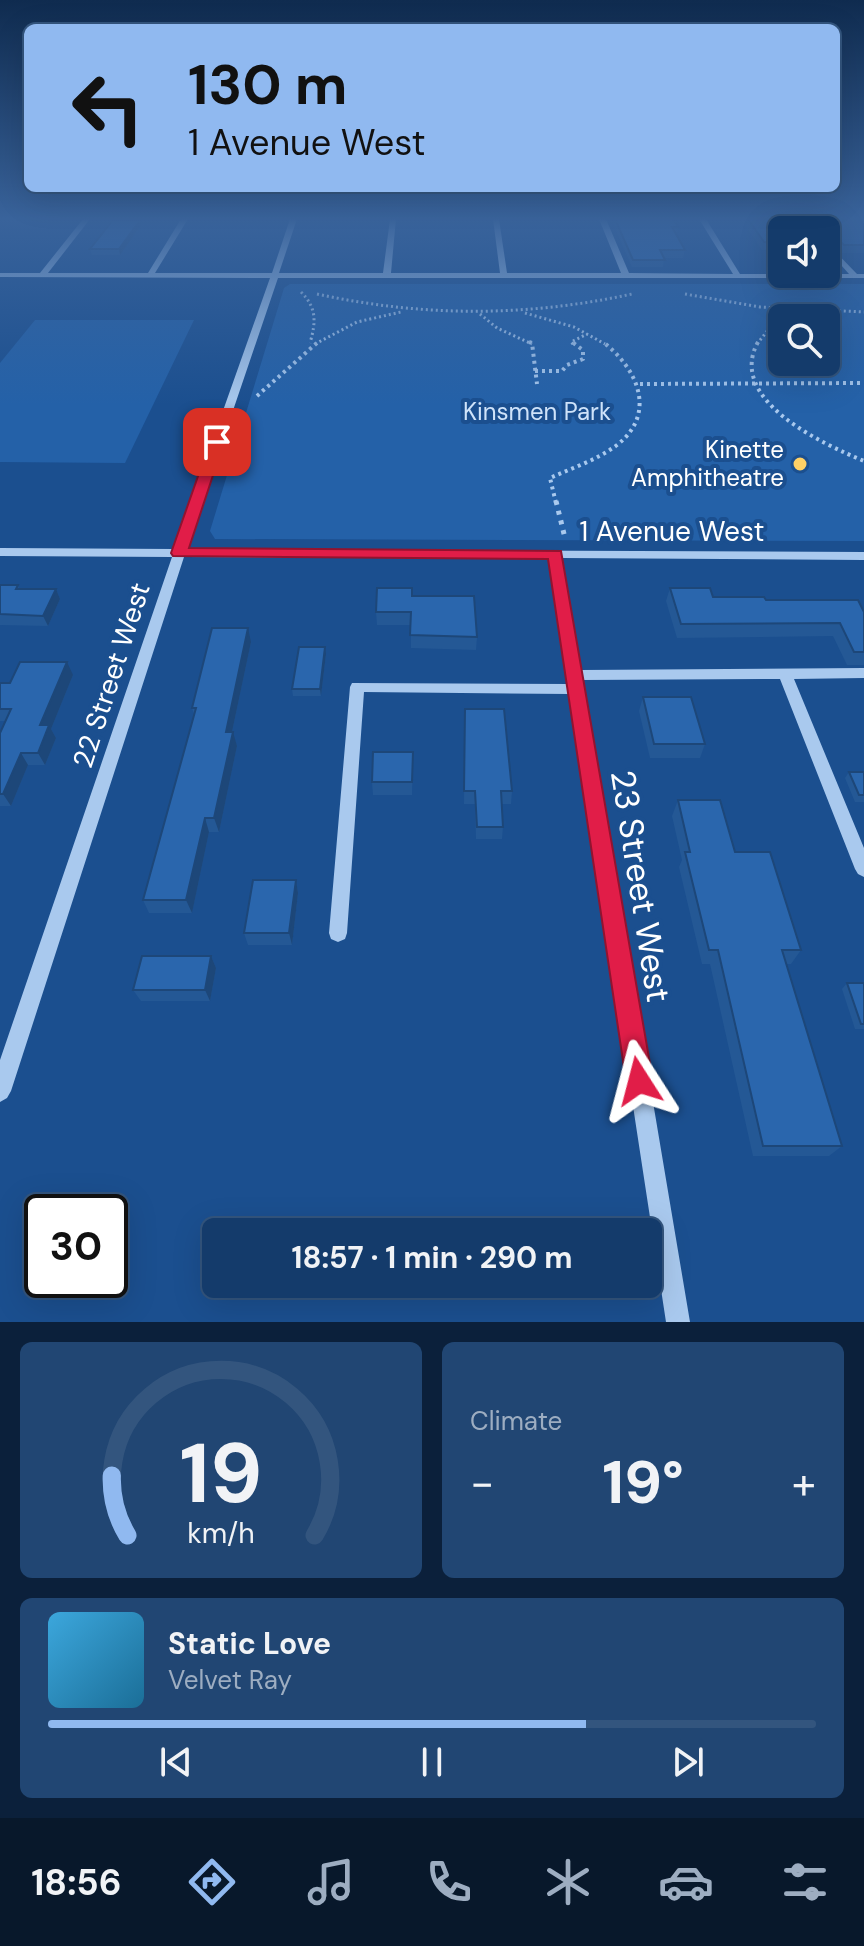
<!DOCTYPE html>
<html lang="en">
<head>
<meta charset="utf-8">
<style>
  :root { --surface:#143b6b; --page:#214673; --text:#f1f3f6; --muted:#9dadc1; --line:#33557e; --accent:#90b9f0 }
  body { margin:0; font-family:"DM Sans",sans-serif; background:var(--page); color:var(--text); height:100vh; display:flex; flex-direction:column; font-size:30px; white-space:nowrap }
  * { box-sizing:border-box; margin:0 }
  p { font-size:26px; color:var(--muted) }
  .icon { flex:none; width:44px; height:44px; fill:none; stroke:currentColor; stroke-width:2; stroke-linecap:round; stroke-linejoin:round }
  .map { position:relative; height:1322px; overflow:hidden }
  .details { display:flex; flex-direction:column; gap:20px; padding:20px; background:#0b203b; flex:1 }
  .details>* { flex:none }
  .top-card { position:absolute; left:24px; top:24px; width:816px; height:168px; border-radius:12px; box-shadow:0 8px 32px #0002,0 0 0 2px var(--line); background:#90b9f0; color:#111; overflow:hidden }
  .controls { position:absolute; left:768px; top:216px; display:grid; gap:16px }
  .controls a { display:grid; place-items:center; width:72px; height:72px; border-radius:12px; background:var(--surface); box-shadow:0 8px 32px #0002,0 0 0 2px var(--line); font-size:40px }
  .speed { position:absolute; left:24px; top:1194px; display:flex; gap:16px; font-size:40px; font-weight:700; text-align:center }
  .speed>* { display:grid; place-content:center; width:104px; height:104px; border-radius:50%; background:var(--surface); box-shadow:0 8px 32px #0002,0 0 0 2px var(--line); line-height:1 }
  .speed .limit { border:4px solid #111; border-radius:12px; background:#fff; color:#111 }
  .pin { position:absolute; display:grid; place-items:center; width:68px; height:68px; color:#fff; margin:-34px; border-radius:16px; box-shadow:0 4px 12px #0006 }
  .me { position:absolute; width:88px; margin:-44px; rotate:351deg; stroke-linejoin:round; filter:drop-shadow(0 0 6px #0008) }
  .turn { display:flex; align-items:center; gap:28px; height:168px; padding:0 32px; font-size:36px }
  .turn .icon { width:104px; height:104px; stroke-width:2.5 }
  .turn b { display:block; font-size:56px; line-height:68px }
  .big { font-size:60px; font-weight:700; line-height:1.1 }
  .details .card { flex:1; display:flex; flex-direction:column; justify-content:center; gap:12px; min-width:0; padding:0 28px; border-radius:12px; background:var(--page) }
  .details .dial { align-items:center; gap:0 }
  .dial svg { height:208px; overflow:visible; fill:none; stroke:var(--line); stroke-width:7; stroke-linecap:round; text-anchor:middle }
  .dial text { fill:var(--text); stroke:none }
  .song { display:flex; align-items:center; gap:24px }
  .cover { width:96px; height:96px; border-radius:12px; background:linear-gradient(135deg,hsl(200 70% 55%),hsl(200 70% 35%)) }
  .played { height:8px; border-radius:4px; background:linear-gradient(90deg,var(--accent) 70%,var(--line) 70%) }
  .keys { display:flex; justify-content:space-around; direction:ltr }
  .heat { display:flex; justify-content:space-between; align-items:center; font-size:44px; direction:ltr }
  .details .tiles { flex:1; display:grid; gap:20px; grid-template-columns:1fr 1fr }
  .card:last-child { grid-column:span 2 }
  .trip { position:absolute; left:202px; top:1218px; width:460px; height:80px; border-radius:12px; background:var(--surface); box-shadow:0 8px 32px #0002,0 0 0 2px var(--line); font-weight:700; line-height:80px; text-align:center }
  .tabs { display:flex; height:128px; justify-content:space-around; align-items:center; background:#08182b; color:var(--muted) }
  .tabs .icon { width:56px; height:56px }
  .tabs .current { color:var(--accent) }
  .tabs b { font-size:36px; color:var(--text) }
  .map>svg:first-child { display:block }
</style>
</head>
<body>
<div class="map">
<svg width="864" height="1322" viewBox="0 0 864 1322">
  <rect width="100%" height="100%" fill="#1b4f8f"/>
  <g fill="#2461a8" fill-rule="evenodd">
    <path d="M290 284H864V541L215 539 210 531 284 288ZM782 318H826V362H782Z"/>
    <path d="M35 320H194L125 463 0 462V363Z"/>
  </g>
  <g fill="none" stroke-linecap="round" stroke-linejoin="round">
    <g stroke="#a9c9ee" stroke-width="3" stroke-dasharray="2 3" stroke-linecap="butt">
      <path d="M301 292C317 308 316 322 310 343"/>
      <path d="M317 294C423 317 526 317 632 294"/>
      <path d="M685 294 760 307 864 312"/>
      <path d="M525 313 574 327 605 344"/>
      <path d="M480 314 497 328 532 344"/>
      <path d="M794 318 813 314"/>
      <path d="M315 344 357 322 401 312"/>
      <path d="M573 344 571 342 587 334"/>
      <path d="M757 344 768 330 782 321"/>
    </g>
    <g stroke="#a9c9ee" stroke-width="4" stroke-dasharray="3 4" stroke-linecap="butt">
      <path d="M529 342 532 343 537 384"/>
      <path d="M758 342C726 400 823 444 864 461"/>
      <path d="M535 371H562L567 365 583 359V350L572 342"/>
      <path d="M640 384 864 383"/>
      <path d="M257 396 318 342"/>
      <path d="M556 503 550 478C572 468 597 460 617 445 658 413 637 368 603 342"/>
    </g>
    <path stroke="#a9c9ee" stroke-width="5" stroke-dasharray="4 6" stroke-linecap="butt" d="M556 501 565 538"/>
    <path fill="#a9c9ee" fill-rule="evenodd" d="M83 219H90L48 273H148L181 219H188L155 273H272L290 219H297L279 273H383L390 219H396L391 273H500L493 219H499L507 273H621L599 219H606L629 273 733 274 699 219H706L740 274H849L826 248V242L857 274H864V278H278L186 549 864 552V560L562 558 581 670 864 668V678L794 679 864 848V877L858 874 855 869 780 679 582 680 690 1322H666L570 694 364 692 347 933 345 939 338 942 331 939 329 933 350 687 352 683 569 684 550 558 184 557 11 1091 7 1098 0 1102V1060L172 557 0 556V548L174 549 270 278 0 277V273H40Z"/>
  </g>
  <g fill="#245895">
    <path d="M611 219H673L678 227 676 235 685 250 683 258H664L663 267H632Z"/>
    <path d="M741 219H806L810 224 815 223 812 219H864V253H841L827 240 826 243V230H782V250H762Z"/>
    <path d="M140 220 141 225 120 255H92L90 249Z"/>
    <path d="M0 585H18L19 589H56L60 599 48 626 0 625Z"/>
    <path d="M670 588 713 597 766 600 864 612V665H847L833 636 677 638 666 601Z"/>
    <path d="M413 596 477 637 476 650 411 648V625H377L376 612Z"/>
    <path d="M251 642 232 732 237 746 219 832H209L192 913H149L143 900 194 714 192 708Z"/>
    <path d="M325 647 326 654 321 696H293L292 689Z"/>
    <path d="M73 675 51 729 56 738 45 765H28L11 806H0V733L5 721H0V683H10Z"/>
    <path d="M643 697 705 744 700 758H650L639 711Z"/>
    <path d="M465 709 512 791 511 804H502L503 827 502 839H476L475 804H464Z"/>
    <path d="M413 752 412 795H373L372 782Z"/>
    <path d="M849 772H864V802H855L845 778Z"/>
    <path d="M678 800 735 852 801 950 791 964H786L842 1146 829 1156H753L710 964H702L679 867 682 860 672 816Z"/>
    <path d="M296 880 298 893 292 945H248L244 933Z"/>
    <path d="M211 956 216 968 210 1001H141L133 990Z"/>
    <path d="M847 983H864V1029H855L842 989Z"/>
  </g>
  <g fill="#1d4779">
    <path d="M140 220 141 225 120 255 119 249Z"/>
    <path d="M56 589 60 599 48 626 43 616Z"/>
    <path d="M248 628 251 642 229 746 226 732Z"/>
    <path d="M325 647 326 654 321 696 320 689Z"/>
    <path d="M67 662 73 675 51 729 56 738 45 765 38 753 40 725Z"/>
    <path d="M233 732 237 746 219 832 214 818Z"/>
    <path d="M21 753 28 765 11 806 3 794Z"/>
    <path d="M205 818 209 832 192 913 186 900Z"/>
    <path d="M296 880 298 893 292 945 289 933Z"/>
    <path d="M211 956 216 968 210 1001 205 990Z"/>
  </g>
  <g fill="#2a66ad" stroke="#1d4779" stroke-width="2">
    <path d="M615 219H673L678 227H672L685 250H660L665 260H633Z"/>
    <path d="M748 219H806L810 224 822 222 820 219H864V245H844L829 231 826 242V230H782V242H764Z"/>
    <path d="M113 220H140L119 249H90Z"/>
    <path d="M0 585H18L16 589H56L43 616 0 614Z"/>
    <path d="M377 588H412V596H474L477 637 410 635 411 612H376Z"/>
    <path d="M670 588H710L713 597H764L766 600H858L864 612V652H854L840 623 681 624Z"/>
    <path d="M212 628H248L226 732H233L214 818H205L186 900H143L196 708H192Z"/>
    <path d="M299 647H325L320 689H292Z"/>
    <path d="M20 662H67L40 725H49L38 753H21L3 794H0V733L11 709H0V683H10Z"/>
    <path d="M643 697H691L705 744H654Z"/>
    <path d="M465 709H504L512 791H501L503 827H477L475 791H464Z"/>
    <path d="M373 752H413L412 782H372Z"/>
    <path d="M849 772H864V795H859Z"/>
    <path d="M678 800H720L735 852H770L801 950H782L842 1146H763L718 950H709L685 852H690Z"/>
    <path d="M253 880H296L289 933H244Z"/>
    <path d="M142 956H211L205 990H133Z"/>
    <path d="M847 983H864V1024H861Z"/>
  </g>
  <linearGradient id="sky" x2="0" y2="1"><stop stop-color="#0f2b4f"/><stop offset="0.54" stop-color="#39639b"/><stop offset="1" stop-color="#39639b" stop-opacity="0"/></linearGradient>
  <rect width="864" height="405" fill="url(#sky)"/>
  <path fill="#e11d48" stroke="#92132f" stroke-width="2" d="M217 438 224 442 189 548 561 551 653 1081 649 1091 639 1095 630 1091 626 1081 548 559 173 556 171 553 210 442Z"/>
  <circle fill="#ffd166" stroke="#1b4f8f" stroke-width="3" cx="800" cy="464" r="8"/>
  <g text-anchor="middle" stroke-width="8" stroke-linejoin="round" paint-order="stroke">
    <g font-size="24" fill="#cfe3fa" stroke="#1b4f8f">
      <text x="537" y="420">Kinsmen Park</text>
    </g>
    <g font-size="24" fill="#fff" stroke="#1b4f8f" text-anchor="end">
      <text x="784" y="458">Kinette<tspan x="784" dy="28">Amphitheatre</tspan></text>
    </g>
    <g font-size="28" fill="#fff" stroke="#1b4f8f">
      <text x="672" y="541">1 Avenue West</text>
      <text transform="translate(111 675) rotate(-72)" y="10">22 Street West</text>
    </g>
    <g font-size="34" fill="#fff" stroke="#1b4f8f">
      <text transform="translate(641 886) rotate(81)" y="12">23 Street West</text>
    </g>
  </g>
</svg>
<div class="controls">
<a><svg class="icon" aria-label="sound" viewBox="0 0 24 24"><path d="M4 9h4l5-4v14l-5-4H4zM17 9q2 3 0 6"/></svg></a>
<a><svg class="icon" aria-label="search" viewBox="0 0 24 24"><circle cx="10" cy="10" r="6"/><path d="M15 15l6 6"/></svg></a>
</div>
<div class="speed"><div class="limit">30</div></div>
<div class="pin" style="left:217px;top:442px;background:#d93025"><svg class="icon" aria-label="arrive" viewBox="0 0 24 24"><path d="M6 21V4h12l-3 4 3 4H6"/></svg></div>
<svg class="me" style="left:639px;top:1081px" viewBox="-20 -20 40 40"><path d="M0-17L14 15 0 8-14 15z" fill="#e11d48" stroke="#fff" stroke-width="4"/></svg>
<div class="trip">18:57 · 1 min · 290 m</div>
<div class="top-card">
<div class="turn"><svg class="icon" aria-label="left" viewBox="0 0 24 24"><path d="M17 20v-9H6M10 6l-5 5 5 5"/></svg><div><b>130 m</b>1 Avenue West</div></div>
</div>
</div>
<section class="details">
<div class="tiles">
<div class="card dial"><svg viewBox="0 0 100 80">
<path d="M14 69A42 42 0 1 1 86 69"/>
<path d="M14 69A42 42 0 0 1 8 46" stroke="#90b9f0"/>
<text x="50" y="56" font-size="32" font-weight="700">19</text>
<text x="50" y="72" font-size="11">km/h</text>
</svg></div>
<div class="card"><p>Climate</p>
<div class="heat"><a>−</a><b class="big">19°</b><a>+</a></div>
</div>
<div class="card">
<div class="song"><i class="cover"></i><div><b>Static Love</b><p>Velvet Ray</p></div></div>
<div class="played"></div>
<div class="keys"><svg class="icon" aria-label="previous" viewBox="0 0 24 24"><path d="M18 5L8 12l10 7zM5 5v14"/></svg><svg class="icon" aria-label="pause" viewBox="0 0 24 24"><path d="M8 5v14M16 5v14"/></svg><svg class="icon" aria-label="next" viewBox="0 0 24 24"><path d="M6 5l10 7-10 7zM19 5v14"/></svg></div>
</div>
</div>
</section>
<nav class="tabs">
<b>18:56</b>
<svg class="icon current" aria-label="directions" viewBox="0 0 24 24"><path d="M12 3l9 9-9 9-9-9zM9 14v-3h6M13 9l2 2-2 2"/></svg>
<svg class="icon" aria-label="music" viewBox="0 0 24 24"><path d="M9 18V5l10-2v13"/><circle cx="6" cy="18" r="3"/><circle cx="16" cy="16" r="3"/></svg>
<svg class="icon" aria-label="phone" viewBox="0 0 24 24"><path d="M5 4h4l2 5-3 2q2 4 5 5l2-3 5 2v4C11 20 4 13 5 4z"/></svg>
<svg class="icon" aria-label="climate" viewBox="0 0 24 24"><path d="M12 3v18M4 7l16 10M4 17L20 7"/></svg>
<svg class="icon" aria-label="car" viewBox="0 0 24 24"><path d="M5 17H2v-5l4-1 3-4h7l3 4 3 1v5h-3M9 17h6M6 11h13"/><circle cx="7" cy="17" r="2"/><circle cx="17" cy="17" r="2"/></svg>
<svg class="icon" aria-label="filters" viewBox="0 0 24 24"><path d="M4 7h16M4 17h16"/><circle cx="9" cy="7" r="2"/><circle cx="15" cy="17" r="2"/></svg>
</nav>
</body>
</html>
